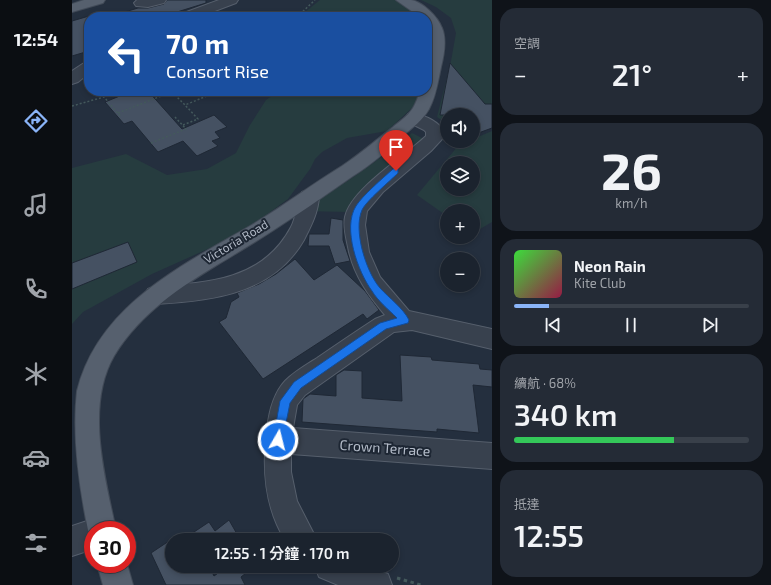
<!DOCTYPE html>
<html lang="zh-TW">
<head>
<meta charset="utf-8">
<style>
  :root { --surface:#1b232e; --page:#242b36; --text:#f1f3f6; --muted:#a0a4aa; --line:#39404a; --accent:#8ab4f8 }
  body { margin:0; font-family:"Exo 2","Noto Sans TC",sans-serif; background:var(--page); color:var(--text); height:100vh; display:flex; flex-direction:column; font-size:15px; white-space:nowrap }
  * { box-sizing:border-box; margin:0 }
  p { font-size:13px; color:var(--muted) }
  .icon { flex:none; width:22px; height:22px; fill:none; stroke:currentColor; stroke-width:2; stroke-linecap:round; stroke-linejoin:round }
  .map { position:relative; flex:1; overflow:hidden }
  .sheet { display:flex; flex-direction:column; gap:8px; padding:8px; background:#0f1319; width:279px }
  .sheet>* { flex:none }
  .top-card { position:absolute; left:12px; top:12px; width:348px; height:84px; border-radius:16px; box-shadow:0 2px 6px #0003,0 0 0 1px var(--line); background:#1a4fa0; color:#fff; overflow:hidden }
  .fabs { position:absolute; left:368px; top:108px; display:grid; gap:8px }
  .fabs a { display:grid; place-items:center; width:40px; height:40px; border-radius:50%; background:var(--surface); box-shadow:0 2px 6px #0003,0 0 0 1px var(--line); font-size:20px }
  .speed { position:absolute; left:12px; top:521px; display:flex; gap:8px; font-size:20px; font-weight:700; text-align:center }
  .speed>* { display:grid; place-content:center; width:52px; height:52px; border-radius:50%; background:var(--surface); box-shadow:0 2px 6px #0003,0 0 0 1px var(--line); line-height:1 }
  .speed .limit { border:6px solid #d22; background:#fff; color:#111 }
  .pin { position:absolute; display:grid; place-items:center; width:34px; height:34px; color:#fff; margin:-41px -17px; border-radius:50% 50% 50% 0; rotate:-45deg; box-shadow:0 0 4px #0007 }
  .pin .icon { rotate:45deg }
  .me { position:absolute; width:44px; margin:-22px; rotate:8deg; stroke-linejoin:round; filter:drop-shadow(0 0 3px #0008) }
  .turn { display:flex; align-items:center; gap:14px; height:84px; padding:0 16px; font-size:18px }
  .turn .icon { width:52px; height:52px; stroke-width:2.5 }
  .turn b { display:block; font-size:28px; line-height:34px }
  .big { font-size:30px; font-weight:600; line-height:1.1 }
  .sheet .card { flex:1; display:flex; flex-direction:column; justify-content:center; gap:6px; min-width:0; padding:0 14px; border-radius:16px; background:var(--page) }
  .sheet .dial { align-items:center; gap:0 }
  .dial b { font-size:52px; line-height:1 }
  .song { display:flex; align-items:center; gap:12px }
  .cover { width:48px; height:48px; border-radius:6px; background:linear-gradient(135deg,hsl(120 70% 55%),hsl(340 70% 35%)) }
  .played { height:4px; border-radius:2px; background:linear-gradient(90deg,var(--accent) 15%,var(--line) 15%) }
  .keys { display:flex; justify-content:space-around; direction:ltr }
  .heat { display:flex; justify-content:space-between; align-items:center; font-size:22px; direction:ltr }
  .charge { height:6px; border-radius:3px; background:linear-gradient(90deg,#34c759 68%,var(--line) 0) }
  .trip { position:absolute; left:93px; top:533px; width:234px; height:40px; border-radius:20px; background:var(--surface); box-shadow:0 2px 6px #0003,0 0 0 1px var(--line); font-weight:600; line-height:40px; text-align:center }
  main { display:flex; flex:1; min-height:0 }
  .tabs { display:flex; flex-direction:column; width:72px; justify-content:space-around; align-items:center; background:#0b0e12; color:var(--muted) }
  .tabs .icon { width:28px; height:28px }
  .tabs .on { color:var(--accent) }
  .tabs b { font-size:18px; color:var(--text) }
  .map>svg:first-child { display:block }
</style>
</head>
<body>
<main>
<nav class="tabs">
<b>12:54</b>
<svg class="icon on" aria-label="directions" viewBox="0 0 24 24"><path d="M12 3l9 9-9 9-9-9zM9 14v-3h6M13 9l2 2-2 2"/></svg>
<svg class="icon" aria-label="music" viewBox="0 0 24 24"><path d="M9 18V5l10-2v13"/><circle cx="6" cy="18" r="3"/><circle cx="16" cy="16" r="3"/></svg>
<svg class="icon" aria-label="phone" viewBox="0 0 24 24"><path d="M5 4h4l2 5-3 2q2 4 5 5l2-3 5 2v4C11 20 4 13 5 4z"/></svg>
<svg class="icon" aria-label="climate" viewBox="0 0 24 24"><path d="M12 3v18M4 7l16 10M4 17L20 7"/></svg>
<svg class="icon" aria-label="car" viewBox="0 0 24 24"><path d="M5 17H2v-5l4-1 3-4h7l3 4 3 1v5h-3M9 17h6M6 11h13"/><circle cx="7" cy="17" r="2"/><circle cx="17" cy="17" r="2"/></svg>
<svg class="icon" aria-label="filters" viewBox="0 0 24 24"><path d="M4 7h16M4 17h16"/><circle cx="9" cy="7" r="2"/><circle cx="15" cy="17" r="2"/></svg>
</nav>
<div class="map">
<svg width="420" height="585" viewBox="0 0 420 585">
  <rect width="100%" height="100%" fill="#242f3e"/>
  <g fill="#263c3f" fill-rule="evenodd">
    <path d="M248 0H323L348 17H227Z"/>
    <path d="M349 0H420V116L375 115V124L365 117 379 61 384 33 379 18 364 7Z"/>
    <path d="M207 91H348L341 107 315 131 275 138 250 152 243 159 238 169 216 199 167 235 80 274 11 312 0 324V168L54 154 95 175 135 169 164 153 178 125 194 100Z"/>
    <path d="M420 131V222L401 233V211H375V216L345 195 386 146 401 141V139ZM375 163H401V189H375Z"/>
    <path d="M340 133 352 139 278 212 228 211C267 188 305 162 340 133Z"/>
  </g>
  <g fill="#455162" stroke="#1f2835">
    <path d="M95 0H134V3L89 17H46V14L66 8H76L92 4Z"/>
    <path d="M17 16V51L0 56V21Z"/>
    <path d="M378 63 413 104H420V128L401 135V115H368Z"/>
    <path d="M60 91H76L110 129 142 115 155 127 143 132 148 138 140 141 146 146 125 156 111 141 86 152 60 121 52 124 33 102Z"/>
    <path d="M259 218 271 220V240L278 261 263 264 257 246H236L237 234H257Z"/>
    <path d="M56 242 65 262 0 289V263Z"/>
    <path d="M223 259 242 280 265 265 293 291 307 310 295 319 291 314 191 379 147 322 154 318 159 302 167 297 165 293 187 284 204 274Z"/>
    <path d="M328 355 359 357 360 360 407 364 408 369 420 370V387L401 385 407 433 365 429V432L230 422 231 399 238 394 264 396V375L272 370 290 371V398L330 401Z"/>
    <path d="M157 520 165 534 156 540H110L137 522 143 531Z"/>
    <path d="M100 539V566H137L142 576 156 566H183L169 577 173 585H94L79 553Z"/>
  </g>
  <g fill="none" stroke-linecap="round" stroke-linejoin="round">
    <g stroke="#565f6c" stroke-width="2">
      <g id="minor">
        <path d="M65 0H94L92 3 76 7 64 6 62 3Z"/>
        <path d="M147 0H166L164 3 127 17H107L109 14Z"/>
        <path d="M17 61V73L6 82 0 84V71L12 63Z"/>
        <path d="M342 113C353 116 374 123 371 138L359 151 311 192 295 211 293 225 297 252 308 277 337 311 420 329V349L340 330 322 332 233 395 225 405 221 428 420 443V469L219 454V472L225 501 245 540H213C192 506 190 467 195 429 197 412 201 394 213 381 222 372 234 365 245 358 264 345 283 332 303 319L313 315C296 295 281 274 276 247 274 237 271 227 273 217 279 189 333 156 354 136V132L352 130 336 122 334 118 336 114Z"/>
        <path d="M237 190 244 192 247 197C246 213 239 226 232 240 201 294 140 301 84 304L76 301 73 295 76 289 84 286C137 283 191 280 219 227 225 216 224 202 230 192Z"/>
        <path d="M21 519 31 524 34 530H21V549L0 556V526Z"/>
        <path d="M243 566H294L316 574 320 585H266L247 577Z"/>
      </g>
    </g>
    <g stroke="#414a57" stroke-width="2">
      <g id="major">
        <path d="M12 0H33L31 3 0 12V4Z"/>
        <path d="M324 0C329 0 334 0 339 0 351 2 366 17 370 28 375 40 372 55 369 67 366 81 364 96 357 109 351 120 341 127 332 135 316 150 300 164 281 176 252 196 224 216 194 235 140 270 77 298 42 356 13 406 33 478 44 530H21V541L20 540 16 530C7 486 0 436 5 391 26 306 109 266 178 226 210 207 239 185 270 166 288 154 304 140 321 127 328 121 336 116 341 108 344 103 346 97 348 91H355V63L358 42 355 17H348Z"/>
        <path d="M25 564H55L61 585H31Z"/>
      </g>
    </g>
    <g stroke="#44595c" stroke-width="1.5" stroke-dasharray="2 2" stroke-linecap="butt">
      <path d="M225 17 243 0"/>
      <path d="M100 92 113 105 147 91"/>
      <path d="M0 106 32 97 49 117"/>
      <path d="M46 113 102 91"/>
      <path d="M111 125 126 119 113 105"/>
      <path d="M79 143 114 129 103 117"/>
    </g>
    <path stroke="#44595c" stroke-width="3" stroke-dasharray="3.5 3.5" stroke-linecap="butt" d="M325 578 349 585"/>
    <use href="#minor" fill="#38414e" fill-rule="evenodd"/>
    <use href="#major" fill="#56606e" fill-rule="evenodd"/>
  </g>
  <path fill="#1a73e8" stroke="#114b97" d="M324 168 326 169V173C318 181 294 201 290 210 281 230 294 272 308 288 317 298 331 308 337 320L336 323 314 329 229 388 218 403 210 443 206 445 202 443 201 440 208 401 222 382 308 323 325 318C316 309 306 301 300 291 286 272 270 228 284 206 290 196 311 178 321 169Z"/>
  <g text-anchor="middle" stroke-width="4" stroke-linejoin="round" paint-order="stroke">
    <g font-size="12" fill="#b4bcc9" stroke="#1d2633">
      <text transform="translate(164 242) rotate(-31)" y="4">Victoria Road</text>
    </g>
    <g font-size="14" fill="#b4bcc9" stroke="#1d2633">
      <text transform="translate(313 448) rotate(4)" y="5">Crown Terrace</text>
    </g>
  </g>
</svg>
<div class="fabs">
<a><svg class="icon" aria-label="sound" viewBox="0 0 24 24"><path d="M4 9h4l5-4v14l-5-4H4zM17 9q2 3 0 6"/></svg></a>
<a><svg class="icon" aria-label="layers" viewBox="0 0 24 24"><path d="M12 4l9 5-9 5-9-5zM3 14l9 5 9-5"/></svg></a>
<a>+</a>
<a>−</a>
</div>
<div class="speed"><div class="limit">30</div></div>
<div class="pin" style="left:324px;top:171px;background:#d93025"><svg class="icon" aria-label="arrive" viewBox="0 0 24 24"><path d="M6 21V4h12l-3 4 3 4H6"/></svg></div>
<svg class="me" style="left:206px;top:440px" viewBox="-20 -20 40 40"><circle r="17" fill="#1a73e8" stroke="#fff" stroke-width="3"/><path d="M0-11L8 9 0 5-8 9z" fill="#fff"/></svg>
<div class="trip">12:55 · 1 分鐘 · 170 m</div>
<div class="top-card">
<div class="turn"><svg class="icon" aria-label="left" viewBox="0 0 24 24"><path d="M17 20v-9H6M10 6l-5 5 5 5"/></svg><div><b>70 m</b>Consort Rise</div></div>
</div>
</div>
<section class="sheet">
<div class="card"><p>空調</p>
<div class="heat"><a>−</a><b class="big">21°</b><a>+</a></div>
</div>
<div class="card dial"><b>26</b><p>km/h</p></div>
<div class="card">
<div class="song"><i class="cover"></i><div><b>Neon Rain</b><p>Kite Club</p></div></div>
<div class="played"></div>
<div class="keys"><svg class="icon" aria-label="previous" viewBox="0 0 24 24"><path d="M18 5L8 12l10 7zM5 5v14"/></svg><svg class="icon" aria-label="pause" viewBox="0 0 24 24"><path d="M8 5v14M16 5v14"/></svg><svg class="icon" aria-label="next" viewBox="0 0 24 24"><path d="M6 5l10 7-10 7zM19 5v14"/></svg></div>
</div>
<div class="card"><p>續航 · 68%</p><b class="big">340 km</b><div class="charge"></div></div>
<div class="card"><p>抵達</p><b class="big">12:55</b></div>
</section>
</main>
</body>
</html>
